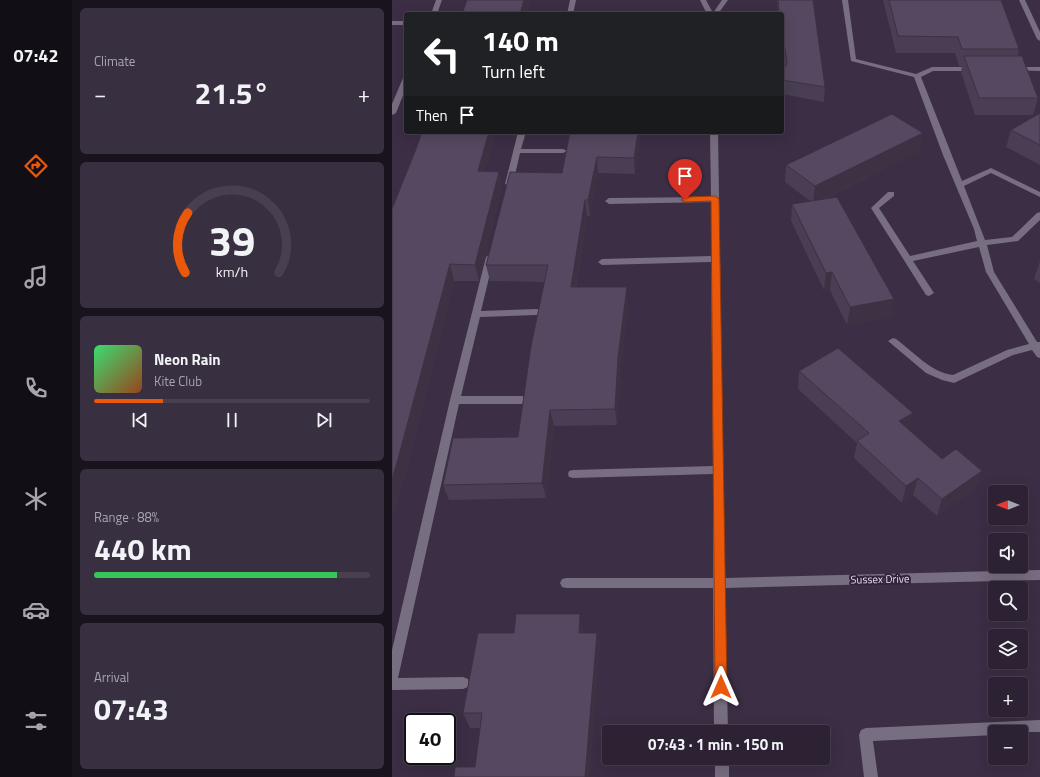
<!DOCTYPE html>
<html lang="en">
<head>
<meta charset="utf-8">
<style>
  :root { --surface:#2c2234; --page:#382f40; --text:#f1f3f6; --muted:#a6a4ac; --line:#483f4f; --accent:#ea580c }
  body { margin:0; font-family:"Titillium Web",sans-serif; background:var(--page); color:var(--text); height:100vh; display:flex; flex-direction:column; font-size:15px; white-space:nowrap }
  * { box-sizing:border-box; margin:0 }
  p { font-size:13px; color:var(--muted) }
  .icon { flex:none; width:22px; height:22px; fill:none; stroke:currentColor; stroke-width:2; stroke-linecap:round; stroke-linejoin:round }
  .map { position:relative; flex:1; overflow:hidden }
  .panel { display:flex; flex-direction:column; gap:8px; padding:8px; background:#18131d; width:320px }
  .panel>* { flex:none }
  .hud { position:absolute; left:12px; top:12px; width:380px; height:122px; border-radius:4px; box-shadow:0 4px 16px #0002,0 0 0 1px var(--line); background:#202124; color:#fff; overflow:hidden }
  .needle { width:26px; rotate:270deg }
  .buttons { position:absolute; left:596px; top:485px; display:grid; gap:8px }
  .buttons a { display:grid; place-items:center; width:40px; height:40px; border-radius:4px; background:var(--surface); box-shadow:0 4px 16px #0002,0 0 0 1px var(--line); font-size:20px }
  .speed { position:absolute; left:12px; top:713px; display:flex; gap:8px; font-size:20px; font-weight:700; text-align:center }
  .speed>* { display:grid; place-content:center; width:52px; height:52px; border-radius:50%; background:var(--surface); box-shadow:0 4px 16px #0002,0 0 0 1px var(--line); line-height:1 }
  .speed .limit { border:2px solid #111; border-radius:6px; background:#fff; color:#111 }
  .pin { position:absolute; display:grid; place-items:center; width:34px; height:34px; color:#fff; margin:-41px -17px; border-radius:50% 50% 50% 0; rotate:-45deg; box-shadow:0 0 4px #0007 }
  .pin .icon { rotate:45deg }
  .me { position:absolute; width:44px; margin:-22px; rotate:0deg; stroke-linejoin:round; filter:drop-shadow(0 0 3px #0008) }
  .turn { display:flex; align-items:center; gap:14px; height:84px; padding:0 12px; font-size:18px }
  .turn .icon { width:52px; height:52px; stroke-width:2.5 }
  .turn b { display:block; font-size:28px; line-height:34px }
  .then { display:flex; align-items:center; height:38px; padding:0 12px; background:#0003; gap:8px; font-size:15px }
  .big { font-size:30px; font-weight:700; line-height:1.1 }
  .panel .card { flex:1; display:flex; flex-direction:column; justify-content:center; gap:6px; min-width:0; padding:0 14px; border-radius:6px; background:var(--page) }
  .panel .dial { align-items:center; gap:0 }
  .dial svg { height:104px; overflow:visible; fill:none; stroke:var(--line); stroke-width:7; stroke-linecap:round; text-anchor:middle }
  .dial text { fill:var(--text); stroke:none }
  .song { display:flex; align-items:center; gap:12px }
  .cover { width:48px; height:48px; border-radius:6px; background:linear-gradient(135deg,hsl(140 70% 55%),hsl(20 70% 35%)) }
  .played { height:4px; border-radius:2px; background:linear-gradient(90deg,var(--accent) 25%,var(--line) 25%) }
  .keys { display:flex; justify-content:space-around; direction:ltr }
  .heat { display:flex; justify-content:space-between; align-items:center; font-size:22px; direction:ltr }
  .charge { height:6px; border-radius:3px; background:linear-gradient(90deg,#34c759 88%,var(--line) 0) }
  .trip { position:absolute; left:210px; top:725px; width:228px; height:40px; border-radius:4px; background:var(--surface); box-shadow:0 4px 16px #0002,0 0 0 1px var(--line); font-weight:700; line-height:40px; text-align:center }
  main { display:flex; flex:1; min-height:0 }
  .tabs { display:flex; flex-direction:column; width:72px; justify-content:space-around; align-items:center; background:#120e15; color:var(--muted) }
  .tabs .icon { width:28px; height:28px }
  .tabs .on { color:var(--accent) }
  .tabs b { font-size:18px; color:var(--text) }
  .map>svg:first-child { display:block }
</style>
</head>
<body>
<main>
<nav class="tabs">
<b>07:42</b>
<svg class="icon on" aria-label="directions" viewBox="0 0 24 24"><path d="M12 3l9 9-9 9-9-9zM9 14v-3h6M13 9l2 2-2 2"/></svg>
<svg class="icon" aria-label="music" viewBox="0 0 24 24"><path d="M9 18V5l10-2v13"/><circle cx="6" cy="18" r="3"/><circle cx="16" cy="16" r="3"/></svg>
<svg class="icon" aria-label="phone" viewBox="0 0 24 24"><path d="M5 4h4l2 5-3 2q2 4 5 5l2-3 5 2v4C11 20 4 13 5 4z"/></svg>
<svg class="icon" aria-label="climate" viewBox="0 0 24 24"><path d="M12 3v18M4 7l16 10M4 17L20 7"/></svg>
<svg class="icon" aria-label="car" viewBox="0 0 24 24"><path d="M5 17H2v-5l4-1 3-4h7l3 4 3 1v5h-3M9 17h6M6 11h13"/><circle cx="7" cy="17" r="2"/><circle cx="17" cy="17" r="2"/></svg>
<svg class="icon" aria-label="filters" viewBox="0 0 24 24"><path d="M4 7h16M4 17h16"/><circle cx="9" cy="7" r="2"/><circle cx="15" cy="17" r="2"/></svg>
</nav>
<section class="panel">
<div class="card"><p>Climate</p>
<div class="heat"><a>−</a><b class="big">21.5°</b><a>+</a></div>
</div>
<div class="card dial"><svg viewBox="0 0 100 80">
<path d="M14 69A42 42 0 1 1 86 69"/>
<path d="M14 69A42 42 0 0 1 16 23" stroke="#ea580c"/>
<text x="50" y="56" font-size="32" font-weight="700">39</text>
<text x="50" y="72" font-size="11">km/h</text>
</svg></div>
<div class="card">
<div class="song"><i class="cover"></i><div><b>Neon Rain</b><p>Kite Club</p></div></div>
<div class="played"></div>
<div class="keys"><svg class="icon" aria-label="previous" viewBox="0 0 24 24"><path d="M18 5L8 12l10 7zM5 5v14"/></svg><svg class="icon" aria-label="pause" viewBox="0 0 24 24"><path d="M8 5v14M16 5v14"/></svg><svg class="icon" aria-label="next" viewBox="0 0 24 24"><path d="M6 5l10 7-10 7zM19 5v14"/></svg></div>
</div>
<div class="card"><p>Range · 88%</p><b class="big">440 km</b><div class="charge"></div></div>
<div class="card"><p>Arrival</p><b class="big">07:43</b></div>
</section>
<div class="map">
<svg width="648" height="777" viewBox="0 0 648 777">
  <rect width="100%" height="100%" fill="#3b2e45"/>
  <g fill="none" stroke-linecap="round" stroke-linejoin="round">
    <g fill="#786e81" fill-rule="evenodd">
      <path d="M44 0H50L45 14H39Z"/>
      <path d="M178 0H184L181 14H175Z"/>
      <path d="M308 0H314L321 13 330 0H336L326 14H315Z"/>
      <path d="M450 0H456L464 59 524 74 540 67H582L585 69 582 71H541L529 77 570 181 599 168 648 192V197L599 173 572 186 593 240 620 237 645 213 648 212V220L626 241 595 245 602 272 645 342H648V358L645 357 640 350 621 355 562 383 550 380 534 373 496 341 501 338 504 339C522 352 538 372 561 375L615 350 637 344 594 272 587 247 521 261 542 293 537 296 534 295 479 208 496 192H502V196L487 208 518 256 585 241 582 229 551 155 522 77 459 61Z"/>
      <path d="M627 0H633L648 32V41L645 39Z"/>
      <rect x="0" y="21" width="14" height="4"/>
      <path d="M622 67H648V71L620 70 619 69Z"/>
      <path d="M11 78H14V88L4 113 0 115V104Z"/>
      <path d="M126 132H134L129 149H171L175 151 171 153H128L121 184 117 186 113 184Z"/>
      <path d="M318 132H326L333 578 648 570V580L333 588 336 732H322L321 588H174L170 587 168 583 170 579 174 578H321V474L181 478 177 477 176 474 177 471 181 470 321 466 319 262 210 265 206 262 210 259 319 256V202L217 204 213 201 217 198 319 197Z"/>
      <path d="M98 254 102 257 89 311 145 309 150 312 145 315 88 317 69 396H130L134 397 135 400 134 403 130 404H67L6 678 71 677 76 679 77 683 76 687 71 689 0 690V650L58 400 94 257Z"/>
      <path d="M648 720V732H603V735L481 741 486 777H472L467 735 469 730 474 728Z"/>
      <rect x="323" y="758" width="14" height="19"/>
    </g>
  </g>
  <g fill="#493e53">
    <path d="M385 0H421L433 87 432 102 390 94V72L393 67 390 46V14H386Z"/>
    <path d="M491 0H609L627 49 626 56 646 98 641 115H583L569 72 570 66H567L563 53H504Z"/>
    <path d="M648 113V165L614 147 619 130Z"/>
    <path d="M249 132 243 174 206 173 198 216H195L184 287 237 303 228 373 225 425 162 426 154 498 57 500 51 485 126 437 153 282 98 281 94 265 170 173Z"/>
    <path d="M24 149 94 171 107 172 110 187 87 281H62L13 475 0 518V209Z"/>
    <path d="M528 151 432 199 502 299 499 317 455 325 438 290H432L399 221 400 204 418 201 393 182 394 165Z"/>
    <path d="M648 261V283L642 279Z"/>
    <path d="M407 371 517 430 584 488 545 516 521 495 510 503 462 458 465 443 406 389Z"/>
    <path d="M191 629V633H205L208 648 83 767 88 728H78L71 713 122 633Z"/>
  </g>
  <g fill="#3c3243">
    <path d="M132 0H139L135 14H128Z"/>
    <path d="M97 132H104L90 187 86 171Z"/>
    <path d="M246 132H249L243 174 242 158Z"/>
    <path d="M531 133 528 151 421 204 423 186Z"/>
    <path d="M205 157 206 173 198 216 196 200Z"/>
    <path d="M107 172 110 187 87 281 83 265Z"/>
    <path d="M193 200 195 216 181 303 179 287Z"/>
    <path d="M58 264 62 281 13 475 0 518V480Z"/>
    <path d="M440 272 438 290H432L434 273Z"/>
    <path d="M235 287 237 303 228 373 225 425 223 409 226 357Z"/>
    <path d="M502 299 499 317 455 325 458 307Z"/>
    <path d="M158 410 162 426 154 498 150 483Z"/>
    <path d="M521 413 517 430 507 421Z"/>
    <path d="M590 471 584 488 545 516 550 499Z"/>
    <path d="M526 478 521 495 510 503 514 486Z"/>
    <path d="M188 614 191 629 190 648 187 633Z"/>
    <path d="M205 633 208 648 198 777H193Z"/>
  </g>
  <g fill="#554860" stroke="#3c3243">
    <path d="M75 0H132L128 14H70Z"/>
    <path d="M386 0H421L433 87 390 80V72L395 63 390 28V14H387Z"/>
    <path d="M497 0H609L627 49H570L566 37 506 36Z"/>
    <path d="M572 56H630L646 98H587Z"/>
    <path d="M648 113V145L619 130Z"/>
    <path d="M500 114 531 133 423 186 394 165Z"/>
    <path d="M30 132H97L86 171 107 172 83 265 58 264 6 459 0 480V209L24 149Z"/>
    <path d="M178 132H246L242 158 205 157 196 200H193L179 287H235L226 357 223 409 158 410 150 483 51 485 61 438 126 437 139 346 156 265H94L118 172 170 173Z"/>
    <path d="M445 197 502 299 458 307 440 272 434 273 400 204Z"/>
    <path d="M446 348 521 413 507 421 550 459 564 449 590 471 550 499 526 478 514 486 465 441 477 433 407 371Z"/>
    <path d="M124 614H188L187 633H205L193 777H62L63 767H83L90 713H71L86 633H122Z"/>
  </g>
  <path fill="#ea580c" stroke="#983908" d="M323 196 327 199 335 687 333 691 329 693 325 691 323 687 319 201 293 202 289 200 293 197Z"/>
  <g text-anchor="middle" stroke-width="4" stroke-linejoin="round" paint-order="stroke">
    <g font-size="11" fill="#e5ddec" stroke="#31243b">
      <text transform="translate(488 579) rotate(-1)" y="4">Sussex Drive</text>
    </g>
  </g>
</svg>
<div class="buttons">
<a><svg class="needle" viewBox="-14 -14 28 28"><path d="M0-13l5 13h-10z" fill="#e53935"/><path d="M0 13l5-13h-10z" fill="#a6a4ac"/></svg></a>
<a><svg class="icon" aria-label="sound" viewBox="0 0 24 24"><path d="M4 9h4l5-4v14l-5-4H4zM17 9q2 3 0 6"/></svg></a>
<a><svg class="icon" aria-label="search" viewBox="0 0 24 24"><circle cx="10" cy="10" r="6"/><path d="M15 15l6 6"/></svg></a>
<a><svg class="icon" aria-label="layers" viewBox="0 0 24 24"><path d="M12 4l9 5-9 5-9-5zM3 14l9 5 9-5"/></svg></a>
<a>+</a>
<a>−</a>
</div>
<div class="speed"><div class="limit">40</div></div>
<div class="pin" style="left:293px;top:200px;background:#d93025"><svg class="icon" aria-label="arrive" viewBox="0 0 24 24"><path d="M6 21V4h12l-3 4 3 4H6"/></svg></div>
<svg class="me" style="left:329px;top:687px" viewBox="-20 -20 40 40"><path d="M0-17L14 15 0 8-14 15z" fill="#ea580c" stroke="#fff" stroke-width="4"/></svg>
<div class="trip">07:43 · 1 min · 150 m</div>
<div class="hud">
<div class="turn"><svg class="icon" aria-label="left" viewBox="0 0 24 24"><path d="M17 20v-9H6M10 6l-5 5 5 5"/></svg><div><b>140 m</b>Turn left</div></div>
<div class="then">Then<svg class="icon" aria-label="arrive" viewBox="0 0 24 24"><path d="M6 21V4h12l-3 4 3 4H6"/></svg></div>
</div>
</div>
</main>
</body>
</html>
